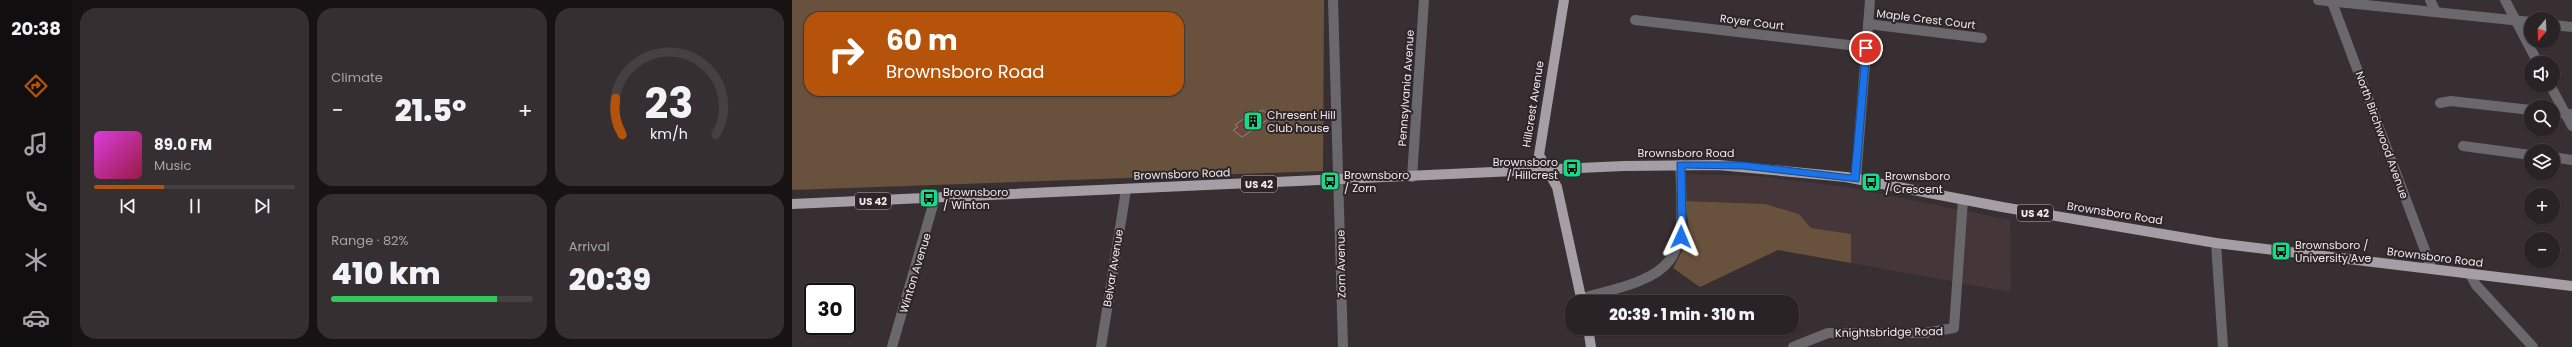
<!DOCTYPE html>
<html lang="en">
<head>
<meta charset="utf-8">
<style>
  :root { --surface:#292325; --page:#352f32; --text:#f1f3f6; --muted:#a5a4a7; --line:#454042; --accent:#b45309 }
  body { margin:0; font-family:Poppins,sans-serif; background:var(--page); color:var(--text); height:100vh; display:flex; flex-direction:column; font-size:15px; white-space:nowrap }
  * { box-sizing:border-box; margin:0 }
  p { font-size:13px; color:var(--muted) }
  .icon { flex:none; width:22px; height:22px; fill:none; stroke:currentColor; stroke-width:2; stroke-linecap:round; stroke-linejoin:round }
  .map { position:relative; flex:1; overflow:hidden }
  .details { display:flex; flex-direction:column; gap:8px; padding:8px; background:#171314; width:720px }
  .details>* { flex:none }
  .banner { position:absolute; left:12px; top:12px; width:380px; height:84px; border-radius:16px; box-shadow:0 1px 3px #0004,0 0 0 1px var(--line); background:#b45309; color:#fff; overflow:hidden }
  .needle { width:26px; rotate:199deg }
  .controls { position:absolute; left:1732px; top:12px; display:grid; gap:8px }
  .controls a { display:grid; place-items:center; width:36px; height:36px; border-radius:50%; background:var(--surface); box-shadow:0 1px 3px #0004,0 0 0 1px var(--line); font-size:20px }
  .speed { position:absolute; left:12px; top:283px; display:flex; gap:8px; font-size:20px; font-weight:700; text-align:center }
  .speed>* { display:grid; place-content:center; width:52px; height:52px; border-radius:50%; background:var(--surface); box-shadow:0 1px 3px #0004,0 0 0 1px var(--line); line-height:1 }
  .speed .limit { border:2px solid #111; border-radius:6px; background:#fff; color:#111 }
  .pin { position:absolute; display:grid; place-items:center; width:34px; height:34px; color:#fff; margin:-17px; border:2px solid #fff; border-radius:50%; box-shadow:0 1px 4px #0007 }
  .me { position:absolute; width:44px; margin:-22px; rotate:1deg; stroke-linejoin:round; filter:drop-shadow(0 0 3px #0008) }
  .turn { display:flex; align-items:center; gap:14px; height:84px; padding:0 16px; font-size:18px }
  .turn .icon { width:52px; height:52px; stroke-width:2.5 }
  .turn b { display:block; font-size:28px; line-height:34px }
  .big { font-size:30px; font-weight:800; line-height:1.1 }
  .details .card { flex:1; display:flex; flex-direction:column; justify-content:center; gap:6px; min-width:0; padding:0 14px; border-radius:16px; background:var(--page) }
  .details .dial { align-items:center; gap:0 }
  .dial svg { height:104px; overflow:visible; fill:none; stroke:var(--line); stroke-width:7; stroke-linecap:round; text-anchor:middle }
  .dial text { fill:var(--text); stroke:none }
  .song { display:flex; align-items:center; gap:12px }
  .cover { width:48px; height:48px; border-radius:6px; background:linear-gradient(135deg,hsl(300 70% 55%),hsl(340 70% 35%)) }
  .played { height:4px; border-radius:2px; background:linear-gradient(90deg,var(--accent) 35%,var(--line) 35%) }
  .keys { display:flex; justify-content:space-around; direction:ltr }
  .heat { display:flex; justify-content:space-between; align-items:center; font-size:22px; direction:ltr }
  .charge { height:6px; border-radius:3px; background:linear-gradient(90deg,#34c759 82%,var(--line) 0) }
  .details .tiles { flex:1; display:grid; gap:8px; grid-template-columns:repeat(3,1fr) }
  .card:first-child { grid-row:span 2 }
  .trip { position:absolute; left:773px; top:295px; width:234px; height:40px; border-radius:16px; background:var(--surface); box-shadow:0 1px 3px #0004,0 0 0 1px var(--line); font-weight:800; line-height:40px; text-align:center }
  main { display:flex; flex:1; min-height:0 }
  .dock { display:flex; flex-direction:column; width:72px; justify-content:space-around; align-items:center; background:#100e0f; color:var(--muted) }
  .dock .icon { width:28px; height:28px }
  .dock .on { color:var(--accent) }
  .dock b { font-size:18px; color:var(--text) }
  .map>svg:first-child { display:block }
</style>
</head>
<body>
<main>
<nav class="dock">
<b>20:38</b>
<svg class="icon on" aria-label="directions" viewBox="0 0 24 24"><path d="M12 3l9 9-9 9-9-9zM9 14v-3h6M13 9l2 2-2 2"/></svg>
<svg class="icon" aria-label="music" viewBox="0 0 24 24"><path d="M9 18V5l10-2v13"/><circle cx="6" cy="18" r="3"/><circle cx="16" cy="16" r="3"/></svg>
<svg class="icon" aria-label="phone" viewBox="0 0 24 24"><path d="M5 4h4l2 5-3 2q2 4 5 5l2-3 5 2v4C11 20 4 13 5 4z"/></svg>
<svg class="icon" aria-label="climate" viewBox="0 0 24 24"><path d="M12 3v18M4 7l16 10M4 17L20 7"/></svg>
<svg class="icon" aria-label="car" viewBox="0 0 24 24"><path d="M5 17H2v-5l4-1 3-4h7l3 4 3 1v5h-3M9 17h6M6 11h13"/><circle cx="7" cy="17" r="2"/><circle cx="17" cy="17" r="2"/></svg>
</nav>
<section class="details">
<div class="tiles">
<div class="card">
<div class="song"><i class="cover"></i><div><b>89.0 FM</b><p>Music</p></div></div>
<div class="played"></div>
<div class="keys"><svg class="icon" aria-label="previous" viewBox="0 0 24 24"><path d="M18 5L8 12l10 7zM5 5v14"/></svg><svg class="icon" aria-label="pause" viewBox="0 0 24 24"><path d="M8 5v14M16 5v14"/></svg><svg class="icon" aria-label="next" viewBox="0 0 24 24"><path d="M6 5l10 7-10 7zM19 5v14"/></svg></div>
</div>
<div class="card"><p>Climate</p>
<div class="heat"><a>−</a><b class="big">21.5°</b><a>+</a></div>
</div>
<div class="card dial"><svg viewBox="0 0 100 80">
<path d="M14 69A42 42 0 1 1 86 69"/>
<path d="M14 69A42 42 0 0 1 9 41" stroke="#b45309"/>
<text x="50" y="56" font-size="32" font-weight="700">23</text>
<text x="50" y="72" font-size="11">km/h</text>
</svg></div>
<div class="card"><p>Range · 82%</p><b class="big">410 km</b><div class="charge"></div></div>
<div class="card"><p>Arrival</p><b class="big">20:39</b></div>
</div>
</section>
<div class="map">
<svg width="1780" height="347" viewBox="0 0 1780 347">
  <rect width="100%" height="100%" fill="#372f31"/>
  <path fill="#45363a" d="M893 174 967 176 1060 188 1218 220 1219 292 1059 263V234L1019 228 1007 214 973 204 893 201Z"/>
  <g fill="#69523d" fill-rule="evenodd">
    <path d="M0 0H532L531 171 0 190ZM17 17H387V91H17Z"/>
    <path d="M893 201 973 204 1007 214 1019 228 1059 234V263L986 250 908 287 881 268 898 236Z"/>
  </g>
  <path fill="#70463e" stroke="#8f8583" d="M470 110 479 117 450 137 441 130 446 127 443 125 463 111 466 113Z"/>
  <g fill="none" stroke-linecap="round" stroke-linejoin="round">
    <g stroke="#6b686b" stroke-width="10">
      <path d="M541 0 551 347"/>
      <path d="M1526 0 1739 22"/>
      <path d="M1638 0 1644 12"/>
      <path d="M1713 0 1746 63"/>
      <path d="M1540 2 1640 269"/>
      <path d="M843 20 1074 47"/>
      <path d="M1076 24 1190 38"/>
      <path d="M1761 25 1780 27"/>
      <path d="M1758 85 1780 126"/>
      <path d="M1648 103 1659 101 1739 110"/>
      <path d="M1761 112 1778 114"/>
      <path d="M1671 146 1739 155"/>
      <path d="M1761 157 1780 160"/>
      <path d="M620 177 632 0"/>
      <path d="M1064 179 1078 0"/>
      <path d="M1424 243 1431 347"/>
      <path d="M1678 274 1684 285 1741 347"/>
      <path d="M789 298C887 274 894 266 888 165"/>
      <path d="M100 347 143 198"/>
      <path d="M309 347 334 190"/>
      <path d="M1001 347 1036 333H1132L1162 328 1171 200"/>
    </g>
    <g stroke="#a59ea4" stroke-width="10">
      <path d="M772 0 747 155 765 187 790 302"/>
      <path d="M0 204 832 166 926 165 1054 177 1210 207 1424 243 1780 286"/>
      <path d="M796 328 799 347"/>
    </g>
  </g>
  <path fill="#1a73e8" stroke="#114b97" d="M1071 45 1078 48 1067 182 951 169 893 168 894 237 892 240H886L885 162H951L1059 175Z"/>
  <defs>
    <g id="building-square" transform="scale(1)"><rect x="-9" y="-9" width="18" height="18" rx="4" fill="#16d989" stroke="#2d2527"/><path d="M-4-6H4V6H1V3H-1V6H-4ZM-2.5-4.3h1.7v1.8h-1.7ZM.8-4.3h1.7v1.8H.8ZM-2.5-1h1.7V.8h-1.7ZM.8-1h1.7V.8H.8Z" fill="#111"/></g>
    <g id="bus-square" transform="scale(1)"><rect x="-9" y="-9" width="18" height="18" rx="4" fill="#16d989" stroke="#2d2527"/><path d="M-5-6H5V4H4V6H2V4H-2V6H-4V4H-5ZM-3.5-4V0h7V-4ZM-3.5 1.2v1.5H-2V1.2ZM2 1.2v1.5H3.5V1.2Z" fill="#111"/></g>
  </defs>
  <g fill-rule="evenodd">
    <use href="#building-square" x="461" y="121"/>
    <use href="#bus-square" x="780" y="168"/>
    <use href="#bus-square" x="538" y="181"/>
    <use href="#bus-square" x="1079" y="182"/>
    <use href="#bus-square" x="137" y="198"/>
    <use href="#bus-square" x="1489" y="251"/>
  </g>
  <g text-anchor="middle" stroke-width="4" stroke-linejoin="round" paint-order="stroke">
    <g fill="#2d2527" stroke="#b6b0b2" stroke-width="1">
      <rect x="449" y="176" width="36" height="16" rx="3"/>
      <rect x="63" y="193" width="36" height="16" rx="3"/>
      <rect x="1225" y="205" width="36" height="16" rx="3"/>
    </g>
    <g font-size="10" font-weight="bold" fill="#f1ebed">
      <text x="467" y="188">US 42</text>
      <text x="81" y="205">US 42</text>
      <text x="1243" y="217">US 42</text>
    </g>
    <g font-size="11" fill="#f1ebed" stroke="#2d2527">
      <text transform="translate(1134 19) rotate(7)" y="4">Maple Crest Court</text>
      <text transform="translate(960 22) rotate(7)" y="4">Royer Court</text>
      <text transform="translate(614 88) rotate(-86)" y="4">Pennsylvania Avenue</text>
      <text transform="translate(741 104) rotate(-81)" y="4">Hillcrest Avenue</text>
      <text transform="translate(1590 135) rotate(70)" y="4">North Birchwood Avenue</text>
      <text x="894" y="157">Brownsboro Road</text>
      <text transform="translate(390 174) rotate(-2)" y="4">Brownsboro Road</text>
      <text transform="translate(1323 213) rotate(9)" y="4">Brownsboro Road</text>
      <text transform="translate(1643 257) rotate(7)" y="4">Brownsboro Road</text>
      <text transform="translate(549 264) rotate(-91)" y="4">Zorn Avenue</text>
      <text transform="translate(321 268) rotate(-81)" y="4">Belvar Avenue</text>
      <text transform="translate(123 273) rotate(-73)" y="4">Winton Avenue</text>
      <text transform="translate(1097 332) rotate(-1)" y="4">Knightsbridge Road</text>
    </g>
    <g font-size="11" fill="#f1ebed" stroke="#2d2527" text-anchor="start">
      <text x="475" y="119">Chresent Hill<tspan x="475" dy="13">Club house</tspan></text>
      <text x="766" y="166" text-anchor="end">Brownsboro<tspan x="766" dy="13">/ Hillcrest</tspan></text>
      <text x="552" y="179">Brownsboro<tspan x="552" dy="13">/ Zorn</tspan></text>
      <text x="1093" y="180">Brownsboro<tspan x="1093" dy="13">/ Crescent</tspan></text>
      <text x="151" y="196">Brownsboro<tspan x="151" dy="13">/ Winton</tspan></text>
      <text x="1503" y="249">Brownsboro /<tspan x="1503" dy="13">University Ave</tspan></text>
    </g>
  </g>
</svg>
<div class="controls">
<a><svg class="needle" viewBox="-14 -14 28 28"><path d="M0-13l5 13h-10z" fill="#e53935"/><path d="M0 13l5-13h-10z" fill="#a5a4a7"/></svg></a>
<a><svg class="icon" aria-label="sound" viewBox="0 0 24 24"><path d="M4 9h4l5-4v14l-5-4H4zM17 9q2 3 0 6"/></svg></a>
<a><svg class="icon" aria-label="search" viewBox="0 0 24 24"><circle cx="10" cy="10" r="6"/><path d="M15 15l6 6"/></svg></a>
<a><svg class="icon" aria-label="layers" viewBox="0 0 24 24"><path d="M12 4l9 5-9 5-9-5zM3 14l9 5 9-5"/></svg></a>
<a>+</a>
<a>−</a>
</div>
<div class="speed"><div class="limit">30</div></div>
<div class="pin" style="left:1074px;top:48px;background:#d93025"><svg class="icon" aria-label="arrive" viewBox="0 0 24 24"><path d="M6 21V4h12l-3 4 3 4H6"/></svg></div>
<svg class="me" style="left:889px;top:237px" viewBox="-20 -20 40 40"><path d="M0-17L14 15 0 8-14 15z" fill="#1a73e8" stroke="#fff" stroke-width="4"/></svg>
<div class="trip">20:39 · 1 min · 310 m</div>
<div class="banner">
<div class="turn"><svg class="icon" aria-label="right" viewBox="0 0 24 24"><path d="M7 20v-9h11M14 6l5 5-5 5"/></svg><div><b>60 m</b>Brownsboro Road</div></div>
</div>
</div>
</main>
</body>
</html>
